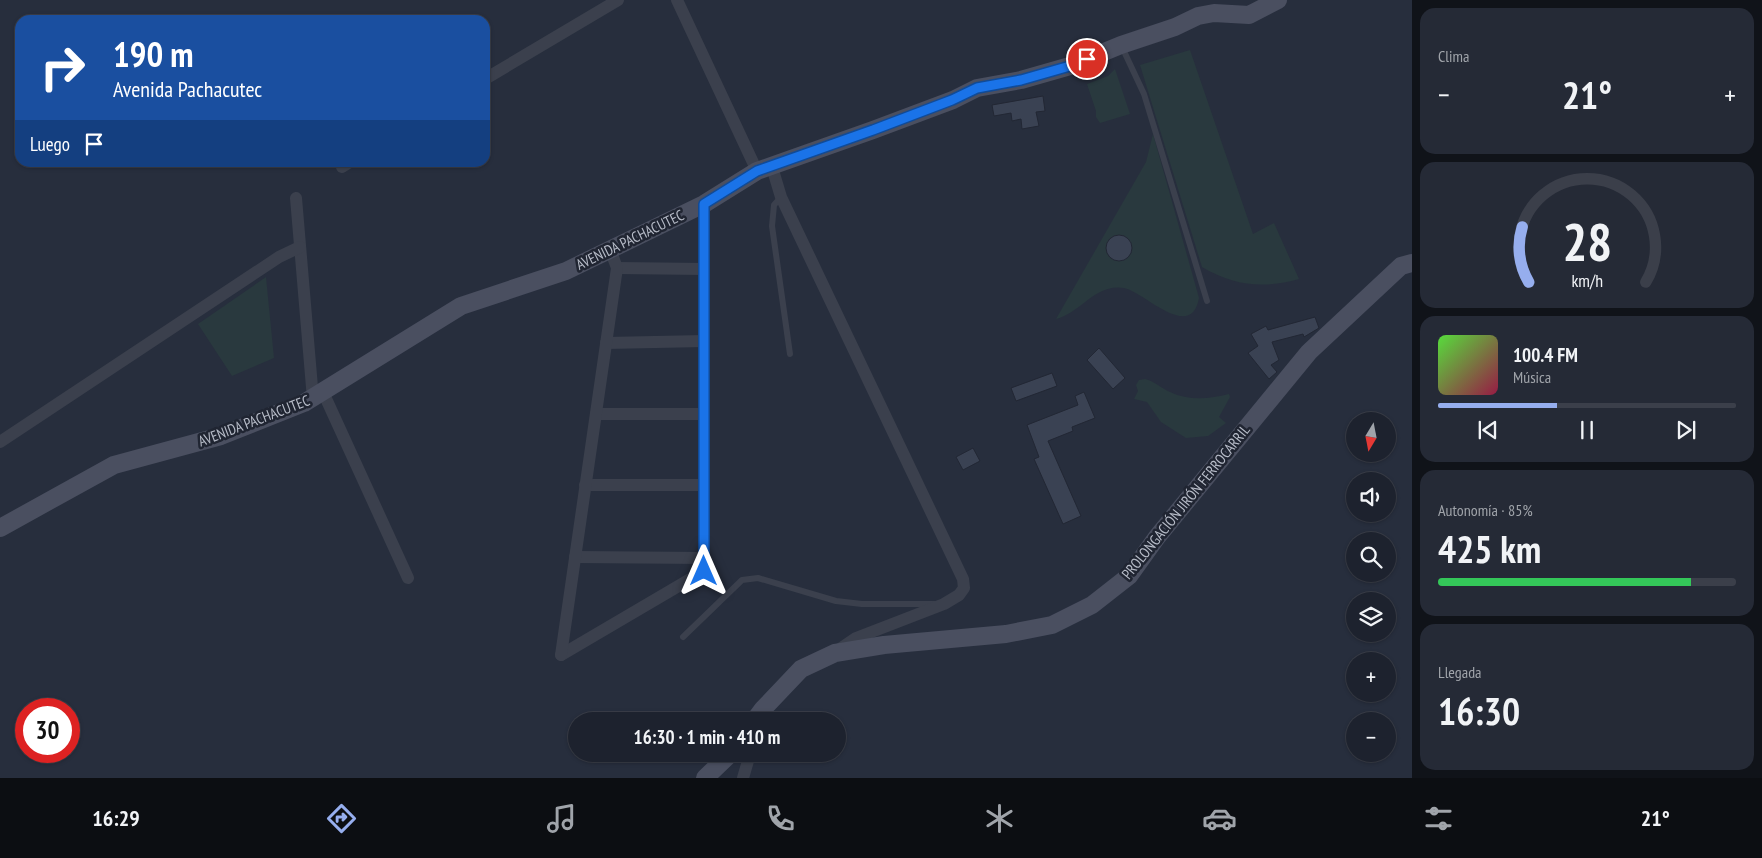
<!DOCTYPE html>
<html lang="es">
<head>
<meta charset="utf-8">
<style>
  :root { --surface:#1d222e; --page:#252a36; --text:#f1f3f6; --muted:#a0a4aa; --line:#3b3f4a; --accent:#96aeee }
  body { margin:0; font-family:"PT Sans Narrow",sans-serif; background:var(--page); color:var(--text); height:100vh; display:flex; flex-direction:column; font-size:19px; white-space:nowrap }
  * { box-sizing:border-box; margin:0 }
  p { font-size:16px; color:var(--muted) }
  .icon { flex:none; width:28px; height:28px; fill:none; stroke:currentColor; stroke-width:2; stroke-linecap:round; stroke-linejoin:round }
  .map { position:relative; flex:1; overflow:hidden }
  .sheet { display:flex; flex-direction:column; gap:8px; padding:8px; background:#101319; width:350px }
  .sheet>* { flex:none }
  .hud { position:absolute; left:15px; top:15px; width:475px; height:152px; border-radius:15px; box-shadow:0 1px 4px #0004,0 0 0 1px var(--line); background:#1a4fa0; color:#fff; overflow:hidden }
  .needle { width:32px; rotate:190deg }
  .fabs { position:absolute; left:1346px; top:412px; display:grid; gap:10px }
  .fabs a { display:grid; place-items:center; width:50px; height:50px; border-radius:50%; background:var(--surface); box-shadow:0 1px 4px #0004,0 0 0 1px var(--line); font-size:25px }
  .speed { position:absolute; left:15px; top:698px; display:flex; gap:10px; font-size:25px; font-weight:700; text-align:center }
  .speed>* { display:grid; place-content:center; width:65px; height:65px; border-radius:50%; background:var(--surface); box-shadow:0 1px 4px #0004,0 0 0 1px var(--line); line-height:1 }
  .speed .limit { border:8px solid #d22; background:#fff; color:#111 }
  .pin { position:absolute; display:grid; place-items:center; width:42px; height:42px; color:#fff; margin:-21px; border:2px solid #fff; border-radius:50%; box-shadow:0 1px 5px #0007 }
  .me { position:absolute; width:55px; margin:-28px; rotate:0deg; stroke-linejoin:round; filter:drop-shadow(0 0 4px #0008) }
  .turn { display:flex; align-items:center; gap:18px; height:105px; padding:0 15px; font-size:22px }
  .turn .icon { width:65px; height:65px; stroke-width:2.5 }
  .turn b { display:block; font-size:35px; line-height:42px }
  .then { display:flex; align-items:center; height:48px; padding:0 15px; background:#0003; gap:10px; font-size:19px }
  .big { font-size:38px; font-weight:600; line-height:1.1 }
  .sheet .tile { flex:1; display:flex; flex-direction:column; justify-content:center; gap:8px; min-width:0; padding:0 18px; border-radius:15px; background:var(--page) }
  .sheet .dial { align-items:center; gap:0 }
  .dial svg { height:130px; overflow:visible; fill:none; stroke:var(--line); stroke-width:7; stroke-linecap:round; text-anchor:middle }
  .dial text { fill:var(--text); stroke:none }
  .song { display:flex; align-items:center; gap:15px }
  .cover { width:60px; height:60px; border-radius:8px; background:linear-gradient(135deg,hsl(110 70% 55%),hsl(340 70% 35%)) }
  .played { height:5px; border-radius:2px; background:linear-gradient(90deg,var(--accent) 40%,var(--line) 40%) }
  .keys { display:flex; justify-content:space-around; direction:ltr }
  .heat { display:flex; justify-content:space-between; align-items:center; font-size:28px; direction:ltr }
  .charge { height:8px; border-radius:4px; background:linear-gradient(90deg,#34c759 85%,var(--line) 0) }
  .trip { position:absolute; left:568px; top:712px; width:278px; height:50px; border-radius:25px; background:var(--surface); box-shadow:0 1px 4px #0004,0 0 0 1px var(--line); font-weight:600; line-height:50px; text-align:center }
  .tabs { display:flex; height:80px; justify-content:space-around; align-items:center; background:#0c0e12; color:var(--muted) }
  .tabs .icon { width:35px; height:35px }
  .tabs .current { color:var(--accent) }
  .tabs b { font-size:22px; color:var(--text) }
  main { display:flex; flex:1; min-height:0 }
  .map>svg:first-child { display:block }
</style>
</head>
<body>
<main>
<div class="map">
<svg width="1412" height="778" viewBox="0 0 1412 778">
  <rect width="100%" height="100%" fill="#272e3d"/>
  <g fill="#29393e">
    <path d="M1190 50 1253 234 1274 223 1299 279C1264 289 1234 286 1202 267L1140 65Z"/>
    <path d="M1115 69 1130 114 1100 123 1096 117V111L1087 84 1108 76Z"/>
    <path d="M1153 134 1199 298C1191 343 1143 291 1124 288 1095 283 1081 313 1056 319L1146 162Z"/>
    <path d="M266 277 274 358 232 376 198 324Z"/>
    <path d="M1145 379C1154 381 1161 388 1170 392 1189 401 1209 399 1229 394L1230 397 1219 417 1226 423 1208 436 1186 438 1161 422 1147 402 1134 399 1138 391 1136 385 1139 380Z"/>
  </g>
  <g fill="#3a4253" stroke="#222734">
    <path d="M1043 96 1045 111 1036 112 1039 126 1022 129 1021 119 1012 121 1011 113 994 116 992 105Z"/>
    <circle cx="1119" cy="248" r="13"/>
    <path d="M1315 317 1319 328 1304 337 1303 334 1272 342 1279 360 1271 365 1277 372 1269 379 1248 353 1258 346 1251 334 1266 326 1268 330Z"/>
    <path d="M1099 348 1125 378 1113 389 1087 360Z"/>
    <path d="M1052 373 1057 386 1016 401 1011 388Z"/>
    <path d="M1084 392 1095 418 1072 427 1073 431 1048 441 1081 516 1063 524 1034 459 1039 457 1027 425 1078 405 1075 396Z"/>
    <path d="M973 448 980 461 963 470 956 457Z"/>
  </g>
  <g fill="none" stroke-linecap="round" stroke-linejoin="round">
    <g stroke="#3b404d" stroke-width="6">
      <path d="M1122 47 1144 94 1207 301"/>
      <path d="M781 197 774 205 772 226 790 354"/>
      <path d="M683 637 742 580 758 578 836 601 862 604H935"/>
    </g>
    <g stroke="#3b404d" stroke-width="12">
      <path d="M677 0 757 171"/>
      <path d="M485 79 618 0"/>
      <path d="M342 167 350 162"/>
      <path d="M772 167 781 197 963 579 964 588 959 595 944 604 856 638 837 651"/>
      <path d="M296 198 313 399"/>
      <path d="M617 268 704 269"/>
      <path d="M606 343 704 341"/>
      <path d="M323 392 408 578"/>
      <path d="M596 414H704"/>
      <path d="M0 442 279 257 300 247"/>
      <path d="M585 485H704"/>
      <path d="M575 557 704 558"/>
      <path d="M561 655 704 571V204"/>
      <path d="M561 655 617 268 610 249"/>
      <path d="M743 778 750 754"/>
    </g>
    <g stroke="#4a4f60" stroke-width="18">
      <path d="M0 528 114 465 221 436 304 403 461 306 566 271 704 204 757 171 873 130 953 100 977 88 1021 80 1070 66 1121 45 1175 27 1198 16 1214 13 1249 15 1278 0"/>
      <path d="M754 721 763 709 801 669 835 653 884 645 1006 634 1052 625 1092 605 1129 576 1157 537 1309 352 1401 266 1412 263"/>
      <path d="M705 778 730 754"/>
    </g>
  </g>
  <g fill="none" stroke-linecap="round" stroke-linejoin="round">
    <g stroke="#114b97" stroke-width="12">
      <path id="route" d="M704 571V204L757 171 873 130 952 100 977 88 1021 80 1070 66 1087 59"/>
    </g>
    <use href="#route" stroke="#1a73e8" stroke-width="9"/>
  </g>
  <g text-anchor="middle" stroke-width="5" stroke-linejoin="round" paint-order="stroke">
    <g font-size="15" fill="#b7bcc8" stroke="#202532">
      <text transform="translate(630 240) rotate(-26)" y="5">AVENIDA PACHACUTEC</text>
      <text transform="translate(254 421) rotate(-21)" y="5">AVENIDA PACHACUTEC</text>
      <text transform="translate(1186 502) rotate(-51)" y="5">PROLONGACIÓN JIRÓN FERROCARRIL</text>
    </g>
  </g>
</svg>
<div class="fabs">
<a><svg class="needle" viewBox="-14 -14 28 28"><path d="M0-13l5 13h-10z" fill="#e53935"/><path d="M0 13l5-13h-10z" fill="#a0a4aa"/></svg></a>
<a><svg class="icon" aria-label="sound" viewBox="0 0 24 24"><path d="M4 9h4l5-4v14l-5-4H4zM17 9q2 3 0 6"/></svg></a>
<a><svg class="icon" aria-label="search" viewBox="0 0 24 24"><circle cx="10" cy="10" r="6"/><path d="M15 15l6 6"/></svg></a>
<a><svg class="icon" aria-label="layers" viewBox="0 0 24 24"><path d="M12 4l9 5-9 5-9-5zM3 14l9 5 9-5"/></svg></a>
<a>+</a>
<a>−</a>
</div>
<div class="speed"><div class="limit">30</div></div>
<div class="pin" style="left:1087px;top:59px;background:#d93025"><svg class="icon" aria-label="arrive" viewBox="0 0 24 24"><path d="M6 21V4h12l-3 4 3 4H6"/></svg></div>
<svg class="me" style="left:704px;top:571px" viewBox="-20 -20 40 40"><path d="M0-17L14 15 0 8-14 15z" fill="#1a73e8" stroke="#fff" stroke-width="4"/></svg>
<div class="trip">16:30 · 1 min · 410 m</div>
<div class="hud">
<div class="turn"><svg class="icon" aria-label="right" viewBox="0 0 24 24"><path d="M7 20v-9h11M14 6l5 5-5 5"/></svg><div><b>190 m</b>Avenida Pachacutec</div></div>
<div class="then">Luego<svg class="icon" aria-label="arrive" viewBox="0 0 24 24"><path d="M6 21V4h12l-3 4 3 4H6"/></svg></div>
</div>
</div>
<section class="sheet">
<div class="tile"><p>Clima</p>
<div class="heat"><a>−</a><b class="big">21°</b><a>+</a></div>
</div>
<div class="tile dial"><svg viewBox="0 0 100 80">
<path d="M14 69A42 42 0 1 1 86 69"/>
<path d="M14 69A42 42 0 0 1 10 35" stroke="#96aeee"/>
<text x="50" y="56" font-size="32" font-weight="700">28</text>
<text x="50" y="72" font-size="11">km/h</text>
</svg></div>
<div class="tile">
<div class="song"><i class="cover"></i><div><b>100.4 FM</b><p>Música</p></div></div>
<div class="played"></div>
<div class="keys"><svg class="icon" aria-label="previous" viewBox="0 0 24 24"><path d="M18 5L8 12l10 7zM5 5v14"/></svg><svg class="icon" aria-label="pause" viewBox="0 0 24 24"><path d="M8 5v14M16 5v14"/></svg><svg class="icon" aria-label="next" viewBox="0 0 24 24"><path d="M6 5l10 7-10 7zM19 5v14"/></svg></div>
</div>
<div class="tile"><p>Autonomía · 85%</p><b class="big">425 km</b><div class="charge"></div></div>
<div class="tile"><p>Llegada</p><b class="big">16:30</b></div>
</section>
</main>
<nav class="tabs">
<b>16:29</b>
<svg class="icon current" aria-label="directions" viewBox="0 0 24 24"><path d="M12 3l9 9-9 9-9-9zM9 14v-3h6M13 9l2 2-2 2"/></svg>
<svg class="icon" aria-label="music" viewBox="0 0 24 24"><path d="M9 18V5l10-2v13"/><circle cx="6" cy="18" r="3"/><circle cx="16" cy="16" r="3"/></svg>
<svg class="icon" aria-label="phone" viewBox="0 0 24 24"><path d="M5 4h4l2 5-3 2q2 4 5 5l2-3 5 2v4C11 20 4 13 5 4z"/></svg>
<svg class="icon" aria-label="climate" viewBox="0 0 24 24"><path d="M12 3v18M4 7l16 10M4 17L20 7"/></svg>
<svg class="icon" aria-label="car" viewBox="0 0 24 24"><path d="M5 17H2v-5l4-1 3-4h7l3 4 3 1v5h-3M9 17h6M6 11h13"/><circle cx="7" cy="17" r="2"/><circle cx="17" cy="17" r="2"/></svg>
<svg class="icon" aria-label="filters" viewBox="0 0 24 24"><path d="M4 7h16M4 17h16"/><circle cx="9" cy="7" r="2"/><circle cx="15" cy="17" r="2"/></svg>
<b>21°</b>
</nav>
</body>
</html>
